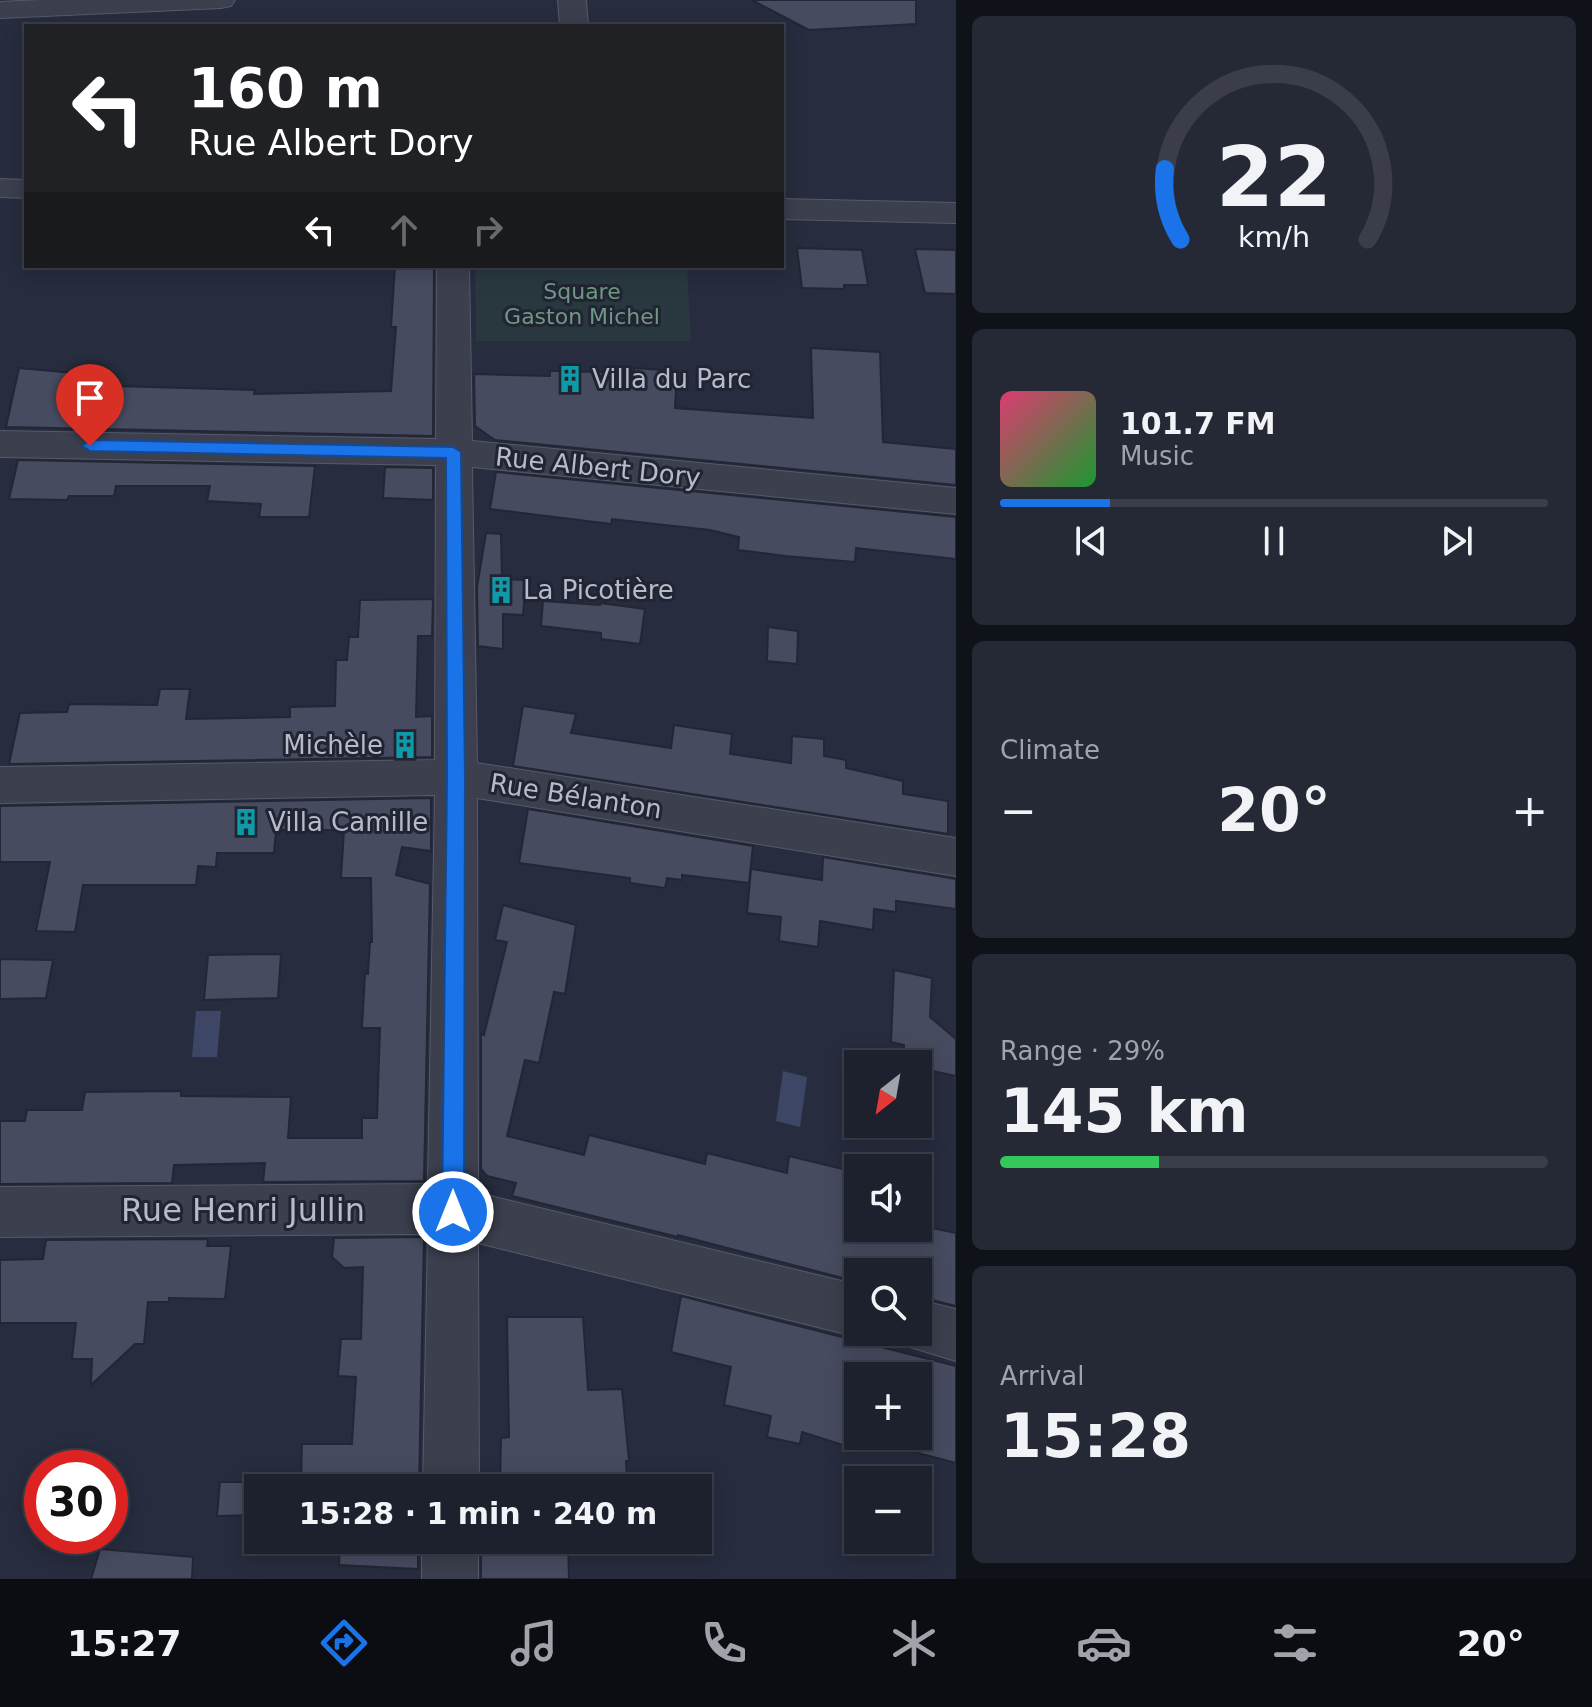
<!DOCTYPE html>
<html lang="en">
<head>
<meta charset="utf-8">
<style>
  :root { --surface:#1d212e; --page:#252936; --text:#f1f3f6; --muted:#a0a3aa; --line:#3b3e4a; --accent:#1a73e8 }
  body { margin:0; font-family:"DejaVu Sans",sans-serif; background:var(--page); color:var(--text); height:100vh; display:flex; flex-direction:column; font-size:30px; white-space:nowrap }
  * { box-sizing:border-box; margin:0 }
  p { font-size:26px; color:var(--muted) }
  .icon { flex:none; width:44px; height:44px; fill:none; stroke:currentColor; stroke-width:2; stroke-linecap:round; stroke-linejoin:round }
  .map { position:relative; flex:1; overflow:hidden }
  .details { display:flex; flex-direction:column; gap:16px; padding:16px; background:#101219; width:636px }
  .details>* { flex:none }
  .banner { position:absolute; left:24px; top:24px; width:760px; height:244px; border-radius:0px; box-shadow:0 4px 20px #0003,0 0 0 2px var(--line); background:#202124; color:#fff; overflow:hidden }
  .needle { width:52px; rotate:211deg }
  .tools { position:absolute; left:844px; top:1050px; display:grid; gap:16px }
  .tools a { display:grid; place-items:center; width:88px; height:88px; border-radius:0px; background:var(--surface); box-shadow:0 4px 20px #0003,0 0 0 2px var(--line); font-size:40px }
  .speed { position:absolute; left:24px; top:1450px; display:flex; gap:16px; font-size:40px; font-weight:700; text-align:center }
  .speed>* { display:grid; place-content:center; width:104px; height:104px; border-radius:50%; background:var(--surface); box-shadow:0 4px 20px #0003,0 0 0 2px var(--line); line-height:1 }
  .speed .limit { border:12px solid #d22; background:#fff; color:#111 }
  .pin { position:absolute; display:grid; place-items:center; width:68px; height:68px; color:#fff; margin:-82px -34px; border-radius:50% 50% 50% 0; rotate:-45deg; box-shadow:0 0 8px #0007 }
  .pin .icon { rotate:45deg }
  .me { position:absolute; width:88px; margin:-44px; rotate:0deg; stroke-linejoin:round; filter:drop-shadow(0 0 6px #0008) }
  .turn { display:flex; align-items:center; gap:28px; height:168px; padding:0 32px; font-size:36px }
  .turn .icon { width:104px; height:104px; stroke-width:2.5 }
  .turn b { display:block; font-size:56px; line-height:68px }
  .lanes { display:flex; align-items:center; height:76px; padding:0 32px; background:#0003; justify-content:center; gap:40px; direction:ltr }
  .lanes .off { opacity:.35 }
  .big { font-size:60px; font-weight:800; line-height:1.1 }
  .details .widget { flex:1; display:flex; flex-direction:column; justify-content:center; gap:12px; min-width:0; padding:0 28px; border-radius:12px; background:var(--page) }
  .details .dial { align-items:center; gap:0 }
  .dial svg { height:208px; overflow:visible; fill:none; stroke:var(--line); stroke-width:7; stroke-linecap:round; text-anchor:middle }
  .dial text { fill:var(--text); stroke:none }
  .song { display:flex; align-items:center; gap:24px }
  .cover { width:96px; height:96px; border-radius:12px; background:linear-gradient(135deg,hsl(340 70% 55%),hsl(130 70% 35%)) }
  .played { height:8px; border-radius:4px; background:linear-gradient(90deg,var(--accent) 20%,var(--line) 20%) }
  .keys { display:flex; justify-content:space-around; direction:ltr }
  .heat { display:flex; justify-content:space-between; align-items:center; font-size:44px; direction:ltr }
  .charge { height:12px; border-radius:6px; background:linear-gradient(90deg,#34c759 29%,var(--line) 0) }
  .trip { position:absolute; left:244px; top:1474px; width:468px; height:80px; border-radius:0px; background:var(--surface); box-shadow:0 4px 20px #0003,0 0 0 2px var(--line); font-weight:800; line-height:80px; text-align:center }
  .dock { display:flex; height:128px; justify-content:space-around; align-items:center; background:#0c0d12; color:var(--muted) }
  .dock .icon { width:56px; height:56px }
  .dock .selected { color:var(--accent) }
  .dock b { font-size:36px; color:var(--text) }
  main { display:flex; flex:1; min-height:0 }
  .map>svg:first-child { display:block }
</style>
</head>
<body>
<main>
<div class="map">
<svg width="956" height="1579" viewBox="0 0 956 1579">
  <rect width="100%" height="100%" fill="#272c3e"/>
  <path fill="#29383f" d="M475 266H687L691 341H476Z"/>
  <g fill="#3e4666">
    <path d="M196 1011H221L217 1057H192Z"/>
    <path d="M783 1071 807 1077 800 1127 776 1121Z"/>
  </g>
  <g fill="#474b60" stroke="#222635" stroke-width="2">
    <path d="M752 0H916V24L809 30Z"/>
    <path d="M797 248 862 250 868 285H844V289L802 288Z"/>
    <path d="M915 249 956 250V294L925 293Z"/>
    <path d="M395 266H434L433 436 6 427 19 368 117 377 115 386 255 390 254 394 391 391 396 327H391Z"/>
    <path d="M811 348 880 352 883 442 956 449V485L495 440 475 426 474 374 550 376V371H557L634 373V368L677 371 675 408 813 418Z"/>
    <path d="M18 460 315 466 309 517H259L261 504 207 501 210 486H116L114 496H69L67 500 9 499Z"/>
    <path d="M385 467 433 468V500L383 498Z"/>
    <path d="M496 472 956 517V559L856 548 855 562 785 556 738 550 739 537 710 530 612 519 611 524 490 509Z"/>
    <path d="M486 533 501 534 502 579 526 580 523 615 503 614V649L478 646 477 587Z"/>
    <path d="M433 599 432 636H418L416 717 432 716V757L9 764 20 713 67 712 69 704 157 705 160 689H190L186 719 290 717V707L335 706 336 660H347L349 637H358L360 600Z"/>
    <path d="M543 601 600 605V603L645 609 640 644 601 639V633L541 626Z"/>
    <path d="M768 627 798 631 797 664 767 661Z"/>
    <path d="M523 706 576 714 571 733 671 748 674 725 732 734 730 754 791 763 792 736 824 739V756L846 760V768L903 781V794L948 801V834L513 766Z"/>
    <path d="M431 798V851L402 847 396 875 430 884 424 1181 263 1182 265 1163 174 1165 172 1183 0 1184V1121H25L27 1110H82L85 1092 181 1091V1096L291 1097 288 1138H362V1118H377L380 1028H362L365 973 368 974 370 942H372L371 878H341L344 830H276L274 853H217L216 867 198 866 196 885H83L75 932 36 931 50 862H0V806Z"/>
    <path d="M528 809 753 846 749 883 682 875V880L667 878 665 888 630 883V878L519 863Z"/>
    <path d="M823 857 956 879V909L896 901V912L874 909 873 930 820 921 818 947 779 941 781 917 747 913 751 869 822 880Z"/>
    <path d="M503 905 576 925 565 994 554 992 539 1063 525 1060 507 1136 584 1155 589 1135 705 1164 707 1153 787 1173 789 1156 851 1171 844 1228H932L956 1233V1306L920 1297 918 1272H858V1282L678 1235V1237L512 1196 516 1183 487 1176 481 1169V1034L484 1035 507 942 495 940Z"/>
    <path d="M281 954 278 998 204 1000 208 955Z"/>
    <path d="M0 959 53 960 46 998 0 999Z"/>
    <path d="M894 970 932 978 930 1017 956 1039V1076L918 1068V1064H904V1045L891 1042Z"/>
    <path d="M424 1237 419 1488H343V1482H301L302 1444H352L356 1377 338 1376 341 1339H361L363 1267 344 1268 332 1257 334 1238Z"/>
    <path d="M208 1239 207 1246H231L225 1299 169 1298V1302H148L144 1344H135L91 1385 92 1359H72L76 1323H0V1260L43 1259 46 1240Z"/>
    <path d="M681 1296 956 1366V1463L918 1453V1376H858V1438L848 1435 846 1446 802 1432 800 1444 767 1437 771 1416 724 1405 731 1367 671 1352Z"/>
    <path d="M507 1317H583L588 1390 622 1389 629 1461H626L627 1478 543 1479 544 1488H500L501 1438 509 1437Z"/>
    <path d="M220 1482H259L257 1515 217 1516Z"/>
    <path d="M340 1540H418V1569L339 1565Z"/>
    <path d="M481 1540H568L569 1579H481Z"/>
    <path d="M100 1549 193 1557 192 1579H91Z"/>
  </g>
  <g fill="none" stroke-linecap="round" stroke-linejoin="round">
    <g stroke="#565a69" stroke-width="2">
      <g id="street">
        <path d="M41 0H235L231 6 221 8 0 18V2Z"/>
        <path d="M558 0H586L588 26H560Z"/>
        <path d="M0 179 26 180V198L0 197Z"/>
        <path d="M782 199 956 203V223L782 219Z"/>
        <path d="M437 266H469L472 441 956 488V514L472 467 477 763 956 838V876L477 798 478 1193 858 1285V1332H870L858 1337 478 1243 479 1488H423L428 1234 0 1237V1187L428 1184 435 795 0 803V767L435 760 436 465 0 457V431L436 439Z"/>
        <path d="M918 1300 956 1309V1361L900 1344 894 1332H918Z"/>
        <rect x="422" y="1540" width="56" height="39"/>
      </g>
    </g>
    <use href="#street" fill="#3b3f4e" fill-rule="evenodd"/>
  </g>
  <path fill="#1a73e8" stroke="#114b97" stroke-width="2" d="M90 440 453 447 461 452 465 777 464 1212 460 1220 453 1223 445 1220 442 1212 447 777 446 458 90 451 82 446Z"/>
  <defs>
    <g id="building-bare" transform="scale(2.16)"><path d="M-4-6H4V6H1V3H-1V6H-4ZM-2.5-4.3h1.7v1.8h-1.7ZM.8-4.3h1.7v1.8H.8ZM-2.5-1h1.7V.8h-1.7ZM.8-1h1.7V.8H.8Z" fill="#0f9aa8" stroke="#202433" stroke-width="2.5" paint-order="stroke"/></g>
  </defs>
  <g fill-rule="evenodd">
    <use href="#building-bare" x="570" y="379"/>
    <use href="#building-bare" x="501" y="590"/>
    <use href="#building-bare" x="405" y="745"/>
    <use href="#building-bare" x="246" y="822"/>
  </g>
  <g text-anchor="middle" stroke-width="6" stroke-linejoin="round" paint-order="stroke">
    <g font-size="22" fill="#709882" stroke="#202433">
      <text x="582" y="299">Square<tspan x="582" dy="25">Gaston Michel</tspan></text>
    </g>
    <g font-size="26" fill="#b7bac9" stroke="#202433" text-anchor="start">
      <text x="592" y="388">Villa du Parc</text>
      <text x="523" y="599">La Picotière</text>
      <text x="383" y="754" text-anchor="end">Michèle</text>
      <text x="268" y="831">Villa Camille</text>
    </g>
    <g font-size="26" fill="#b7bac9" stroke="#202433">
      <text transform="translate(598 467) rotate(6)" y="9">Rue Albert Dory</text>
      <text transform="translate(576 796) rotate(9)" y="9">Rue Bélanton</text>
    </g>
    <g font-size="32" fill="#b7bac9" stroke="#202433">
      <text x="243" y="1221">Rue Henri Jullin</text>
    </g>
  </g>
</svg>
<div class="tools">
<a><svg class="needle" viewBox="-14 -14 28 28"><path d="M0-13l5 13h-10z" fill="#e53935"/><path d="M0 13l5-13h-10z" fill="#a0a3aa"/></svg></a>
<a><svg class="icon" aria-label="sound" viewBox="0 0 24 24"><path d="M4 9h4l5-4v14l-5-4H4zM17 9q2 3 0 6"/></svg></a>
<a><svg class="icon" aria-label="search" viewBox="0 0 24 24"><circle cx="10" cy="10" r="6"/><path d="M15 15l6 6"/></svg></a>
<a>+</a>
<a>−</a>
</div>
<div class="speed"><div class="limit">30</div></div>
<div class="pin" style="left:90px;top:446px;background:#d93025"><svg class="icon" aria-label="arrive" viewBox="0 0 24 24"><path d="M6 21V4h12l-3 4 3 4H6"/></svg></div>
<svg class="me" style="left:453px;top:1212px" viewBox="-20 -20 40 40"><circle r="17" fill="#1a73e8" stroke="#fff" stroke-width="3"/><path d="M0-11L8 9 0 5-8 9z" fill="#fff"/></svg>
<div class="trip">15:28 · 1 min · 240 m</div>
<div class="banner">
<div class="turn"><svg class="icon" aria-label="left" viewBox="0 0 24 24"><path d="M17 20v-9H6M10 6l-5 5 5 5"/></svg><div><b>160 m</b>Rue Albert Dory</div></div>
<div class="lanes"><svg class="icon" aria-label="left" viewBox="0 0 24 24"><path d="M17 20v-9H6M10 6l-5 5 5 5"/></svg><svg class="icon off" aria-label="ahead" viewBox="0 0 24 24"><path d="M12 20V5M6 11l6-6 6 6"/></svg><svg class="icon off" aria-label="right" viewBox="0 0 24 24"><path d="M7 20v-9h11M14 6l5 5-5 5"/></svg></div>
</div>
</div>
<section class="details">
<div class="widget dial"><svg viewBox="0 0 100 80">
<path d="M14 69A42 42 0 1 1 86 69"/>
<path d="M14 69A42 42 0 0 1 8 42" stroke="#1a73e8"/>
<text x="50" y="56" font-size="32" font-weight="700">22</text>
<text x="50" y="72" font-size="11">km/h</text>
</svg></div>
<div class="widget">
<div class="song"><i class="cover"></i><div><b>101.7 FM</b><p>Music</p></div></div>
<div class="played"></div>
<div class="keys"><svg class="icon" aria-label="previous" viewBox="0 0 24 24"><path d="M18 5L8 12l10 7zM5 5v14"/></svg><svg class="icon" aria-label="pause" viewBox="0 0 24 24"><path d="M8 5v14M16 5v14"/></svg><svg class="icon" aria-label="next" viewBox="0 0 24 24"><path d="M6 5l10 7-10 7zM19 5v14"/></svg></div>
</div>
<div class="widget"><p>Climate</p>
<div class="heat"><a>−</a><b class="big">20°</b><a>+</a></div>
</div>
<div class="widget"><p>Range · 29%</p><b class="big">145 km</b><div class="charge"></div></div>
<div class="widget"><p>Arrival</p><b class="big">15:28</b></div>
</section>
</main>
<nav class="dock">
<b>15:27</b>
<svg class="icon selected" aria-label="directions" viewBox="0 0 24 24"><path d="M12 3l9 9-9 9-9-9zM9 14v-3h6M13 9l2 2-2 2"/></svg>
<svg class="icon" aria-label="music" viewBox="0 0 24 24"><path d="M9 18V5l10-2v13"/><circle cx="6" cy="18" r="3"/><circle cx="16" cy="16" r="3"/></svg>
<svg class="icon" aria-label="phone" viewBox="0 0 24 24"><path d="M5 4h4l2 5-3 2q2 4 5 5l2-3 5 2v4C11 20 4 13 5 4z"/></svg>
<svg class="icon" aria-label="climate" viewBox="0 0 24 24"><path d="M12 3v18M4 7l16 10M4 17L20 7"/></svg>
<svg class="icon" aria-label="car" viewBox="0 0 24 24"><path d="M5 17H2v-5l4-1 3-4h7l3 4 3 1v5h-3M9 17h6M6 11h13"/><circle cx="7" cy="17" r="2"/><circle cx="17" cy="17" r="2"/></svg>
<svg class="icon" aria-label="filters" viewBox="0 0 24 24"><path d="M4 7h16M4 17h16"/><circle cx="9" cy="7" r="2"/><circle cx="15" cy="17" r="2"/></svg>
<b>20°</b>
</nav>
</body>
</html>
